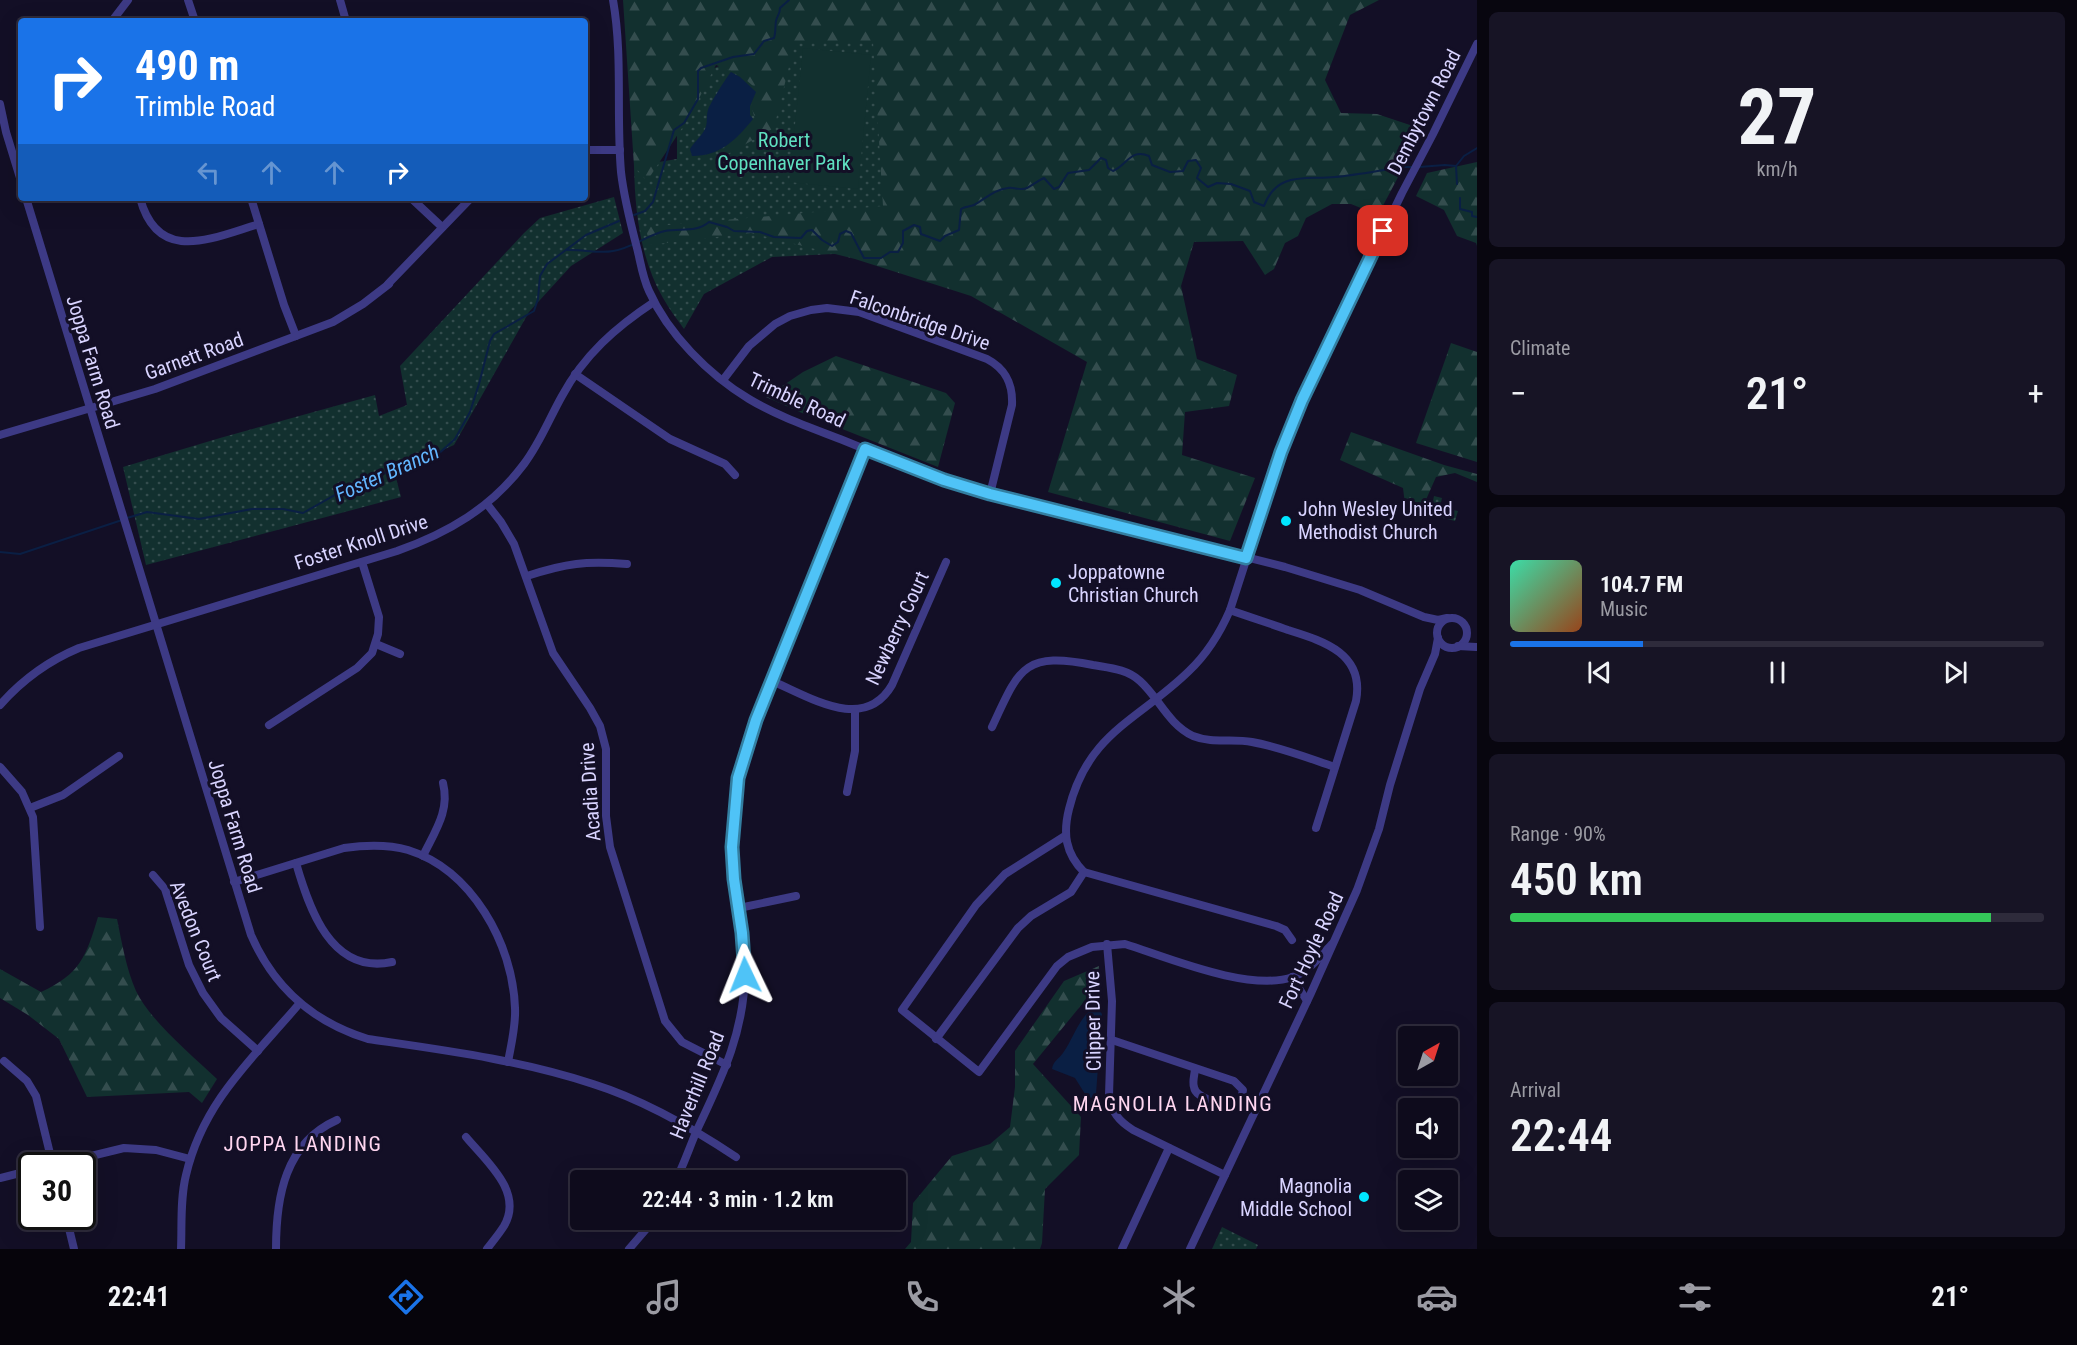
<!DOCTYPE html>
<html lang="en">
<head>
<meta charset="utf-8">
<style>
  :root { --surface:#0e0b1c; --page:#171425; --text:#f1f3f6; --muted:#9b9ba3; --line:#2e2b3b; --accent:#1a73e8 }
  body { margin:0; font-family:"Roboto Condensed",sans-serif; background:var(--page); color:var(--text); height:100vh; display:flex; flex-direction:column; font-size:22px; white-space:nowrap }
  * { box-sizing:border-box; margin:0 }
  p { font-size:20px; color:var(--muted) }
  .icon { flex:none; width:33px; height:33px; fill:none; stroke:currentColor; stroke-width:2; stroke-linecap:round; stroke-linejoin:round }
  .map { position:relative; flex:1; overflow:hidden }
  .panel { display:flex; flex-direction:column; gap:12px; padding:12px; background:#08060f; width:600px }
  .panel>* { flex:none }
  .guide { position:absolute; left:18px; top:18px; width:570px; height:183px; border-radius:6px; box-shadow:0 6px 24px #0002,0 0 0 2px var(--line); background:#1a73e8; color:#fff; overflow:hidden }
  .needle { width:39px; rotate:39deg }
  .buttons { position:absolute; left:1398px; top:1026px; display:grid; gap:12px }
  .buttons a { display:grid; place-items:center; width:60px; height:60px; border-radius:6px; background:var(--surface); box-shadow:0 6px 24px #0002,0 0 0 2px var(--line); font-size:30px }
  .speed { position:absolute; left:18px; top:1152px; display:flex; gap:12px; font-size:30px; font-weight:700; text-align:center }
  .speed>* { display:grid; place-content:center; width:78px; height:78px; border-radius:50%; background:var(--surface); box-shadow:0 6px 24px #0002,0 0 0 2px var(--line); line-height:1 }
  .speed .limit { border:3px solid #111; border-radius:9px; background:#fff; color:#111 }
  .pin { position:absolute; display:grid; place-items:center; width:51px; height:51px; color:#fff; margin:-26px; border-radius:12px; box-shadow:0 3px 9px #0006 }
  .me { position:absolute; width:66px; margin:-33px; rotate:358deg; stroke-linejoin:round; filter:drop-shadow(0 0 4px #0008) }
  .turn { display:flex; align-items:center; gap:21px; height:126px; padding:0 18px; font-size:27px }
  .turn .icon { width:78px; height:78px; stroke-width:2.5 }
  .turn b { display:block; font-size:42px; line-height:51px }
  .lanes { display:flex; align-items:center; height:57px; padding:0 18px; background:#0003; justify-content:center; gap:30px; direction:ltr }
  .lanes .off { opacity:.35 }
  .big { font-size:45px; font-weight:600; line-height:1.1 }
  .panel .tile { flex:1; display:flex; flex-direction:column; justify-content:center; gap:9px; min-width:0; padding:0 21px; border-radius:9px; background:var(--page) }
  .panel .dial { align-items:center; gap:0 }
  .dial b { font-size:78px; line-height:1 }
  .song { display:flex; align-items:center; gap:18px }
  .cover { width:72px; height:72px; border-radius:9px; background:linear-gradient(135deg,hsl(160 70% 55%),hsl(20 70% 35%)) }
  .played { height:6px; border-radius:3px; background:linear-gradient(90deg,var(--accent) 25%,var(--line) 25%) }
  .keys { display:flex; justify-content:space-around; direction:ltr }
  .heat { display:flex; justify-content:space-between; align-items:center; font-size:33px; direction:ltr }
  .charge { height:9px; border-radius:4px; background:linear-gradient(90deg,#34c759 90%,var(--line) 0) }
  .trip { position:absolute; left:570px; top:1170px; width:336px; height:60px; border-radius:6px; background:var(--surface); box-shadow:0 6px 24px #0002,0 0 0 2px var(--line); font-weight:600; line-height:60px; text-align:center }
  .dock { display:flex; height:96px; justify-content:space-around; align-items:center; background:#06040b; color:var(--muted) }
  .dock .icon { width:42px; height:42px }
  .dock .current { color:var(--accent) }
  .dock b { font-size:27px; color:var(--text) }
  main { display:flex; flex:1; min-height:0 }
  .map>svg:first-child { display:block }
</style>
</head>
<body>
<main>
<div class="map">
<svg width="1477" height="1249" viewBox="0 0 1477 1249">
  <defs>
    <pattern id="grass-dots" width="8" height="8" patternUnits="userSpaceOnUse" patternTransform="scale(1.5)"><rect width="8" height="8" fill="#12302f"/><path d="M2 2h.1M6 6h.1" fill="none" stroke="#344d4e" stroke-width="1.8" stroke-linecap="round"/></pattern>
    <pattern id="forest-firs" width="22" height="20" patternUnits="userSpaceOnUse" patternTransform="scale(1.5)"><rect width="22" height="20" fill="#12302f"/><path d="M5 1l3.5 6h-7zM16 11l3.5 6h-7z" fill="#344d4e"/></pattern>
  </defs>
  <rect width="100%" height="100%" fill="#130f26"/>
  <g fill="url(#grass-dots)">
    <path d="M865 0H889L888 254H833L772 257 704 294 684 329C677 319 669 309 663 298 640 258 635 211 634 166L677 159V85Z"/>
    <path d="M614 197 623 233 571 266 529 312 454 445 403 468 395 474 401 497 146 565 123 467 220 438 375 395 379 416 407 405 400 366 524 233 540 218Z"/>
    <path d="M1434 496 1442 498 1440 507 1458 511 1455 521 1435 516 1432 506Z"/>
    <path d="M1222 1227 1258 1245 1256 1249H1212Z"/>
  </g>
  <g fill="url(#forest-firs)">
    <path d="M623 0H1379L1350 15 1325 80 1341 113 1377 114 1416 127 1414 147 1378 215 1351 204H1332L1306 218 1298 236 1285 243 1274 269 1265 275 1243 241 1194 242 1181 286 1197 359 1237 375 1229 406 1185 412 1182 455 1255 478 1230 541 1048 492 1087 362 971 296 855 259 751 233 649 245 646 227 883 206 873 42H795L774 128 712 163 755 119 751 105 759 91 739 74 716 65 690 116 647 181 634 166Z"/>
    <path d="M1477 162V246L1476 243 1457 236 1444 210 1416 196 1427 173Z"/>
    <path d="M1451 343 1477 352V462L1416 443Z"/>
    <path d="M836 356 946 393 955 403 938 467 802 413 766 397 803 372Z"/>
    <path d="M1351 432 1444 465 1477 474V482L1455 473 1436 477 1421 511 1405 504 1403 488 1340 460Z"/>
    <path d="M98 917 117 919C122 943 126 968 136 991 151 1022 192 1055 217 1079L202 1103 189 1092 87 1097 59 1039 28 1015 0 998V969L41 992C80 974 86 957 98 917Z"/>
    <path d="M1099 966 1095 997 1087 998 1033 1064 1081 1117 1079 1155 1045 1189 1042 1243 1040 1249H905L911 1242 913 1203 952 1156 990 1144 1010 1127 1015 1087V1051L1064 981Z"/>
  </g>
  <path fill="#12302f" d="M803 48 871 55 858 189 789 182Z"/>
  <g fill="#0a1f44">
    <path d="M731 72 740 77 756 92 750 106V115L753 119C736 140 720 156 692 156L690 149C694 142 702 136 705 129 708 124 706 116 708 110 709 105 728 75 731 72Z"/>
    <path d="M1093 1008 1098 1009 1102 1014 1096 1094 1093 1098 1087 1097 1075 1078 1052 1069C1053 1061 1059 1059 1063 1053 1073 1039 1079 1018 1093 1008Z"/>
  </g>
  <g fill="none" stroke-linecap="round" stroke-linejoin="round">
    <g stroke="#0a1f44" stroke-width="2">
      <path d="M1456 166 1457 184"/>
      <path d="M1419 167 1445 165 1456 166 1464 156 1477 148"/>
      <path d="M1460 198V209L1472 212V216L1477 217"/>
      <path d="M634 215 645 211 653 202 674 130 684 123 698 99V71L701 68 733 57 754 54 764 41 774 38C776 32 775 26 776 21 777 16 780 14 780 8L789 0"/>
      <path d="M567 250C582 249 599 254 613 251 632 248 647 235 665 231 681 228 696 233 709 222L727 227 734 231 760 232 774 237 801 238 807 231 812 230 822 240 832 246 838 242 840 234 846 231 851 233 864 258H881L890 252H898L903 243V231L914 225 920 227 921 234 940 241 945 236 959 230 961 209C966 206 969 207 974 205 985 199 995 189 1008 188 1014 187 1021 191 1027 188 1033 185 1037 181 1044 178L1054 189 1059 187 1068 173 1089 170 1101 158 1106 160 1108 168 1113 171C1127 165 1131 148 1149 156L1152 165 1170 172 1183 171 1188 161 1196 160 1201 168 1197 178 1208 187 1217 183 1231 184 1250 191 1254 202 1264 206C1277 171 1305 180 1335 177 1358 175 1381 170 1403 167H1413"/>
      <path d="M127 518 147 512 199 519 252 509H283L303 513 365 478 397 470 436 456 455 439 470 412 479 384 490 341 494 334 534 311 538 299 540 276 547 264 586 235 619 221"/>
      <path d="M0 552 20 554 122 520"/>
    </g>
    <g stroke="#3d3a85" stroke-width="8">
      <path d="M188 0 195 21"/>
      <path d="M340 0 346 21"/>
      <path d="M613 0C623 56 616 115 621 172 624 199 631 225 638 252 641 265 643 278 649 291 668 334 709 375 749 399 779 417 812 428 845 441 884 457 923 473 963 486L1285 567 1360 590 1424 617 1438 620 1447 618"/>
      <path d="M112 21 128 0"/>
      <path d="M0 104 6 132 21 181"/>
      <path d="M585 150H620"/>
      <path d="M26 198 251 935C274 988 313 1022 368 1039 443 1050 521 1060 593 1084 644 1100 691 1127 736 1157"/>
      <path d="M140 198C158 265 212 238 259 224"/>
      <path d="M251 198 284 305 296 336"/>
      <path d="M411 198 442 227"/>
      <path d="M388 284 471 198"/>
      <path d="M575 374 670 439 725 464 735 475"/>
      <path d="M723 380 749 346 775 324 790 316 811 310 827 308 859 312 987 359C1006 369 1013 384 1012 405L990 494"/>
      <path d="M0 435 155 389 333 322 363 304 389 284"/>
      <path d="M487 504 501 522 514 544 553 653 590 708 600 726 606 749V816L610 847 665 1021 682 1042 727 1065"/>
      <path d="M527 576C567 563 585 561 627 564"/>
      <path d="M1230 610C1249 617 1269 623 1288 630 1323 641 1365 653 1356 701L1316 828"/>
      <circle cx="1452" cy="633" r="15"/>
      <path d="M376 644 400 654"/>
      <path d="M1458 646 1476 647"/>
      <path d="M772 681C810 697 864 733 892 685L946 562"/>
      <path d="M0 705C22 680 48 661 79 648L397 551C448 533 491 508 524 464 540 443 549 419 562 396 584 355 616 327 654 302"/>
      <path d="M269 725 357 668 372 653 378 634 379 617 362 562"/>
      <path d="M992 727C1019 669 1023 651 1093 665 1110 668 1127 669 1140 681 1159 698 1168 724 1193 736 1213 744 1232 738 1252 742 1280 747 1308 758 1335 767"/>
      <path d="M0 767 22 792 33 817 40 927"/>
      <path d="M847 792 855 751V710"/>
      <path d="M30 808 63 795 119 756"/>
      <path d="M1065 836 1005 874 976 905 902 1010 979 1072 1057 966 1068 957 1092 947 1125 944C1169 958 1249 992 1293 977 1309 971 1321 956 1332 944"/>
      <path d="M423 856C435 831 450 811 443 783"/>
      <path d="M296 863C309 908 331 975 392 962"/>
      <path d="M1084 872C1065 853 1063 833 1069 809 1088 732 1139 720 1189 671 1207 654 1220 633 1230 610L1281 452 1302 400 1402 193 1433 134 1477 44"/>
      <path d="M153 875 165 889 189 965 203 993 221 1018 258 1051"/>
      <path d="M234 882 344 848C365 845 387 844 408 850 472 870 513 944 515 1008 516 1026 511 1045 508 1062"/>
      <path d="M739 908 796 896"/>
      <path d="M1107 944 1112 1001 1109 1095C1111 1112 1119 1121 1133 1130L1225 1175"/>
      <path d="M1292 977 1307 1001"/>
      <path d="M936 1039 1018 928 1031 916 1071 892 1084 872 1276 926 1285 930 1292 940"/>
      <path d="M1112 1040 1234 1081 1243 1090C1239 1112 1228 1109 1212 1101 1205 1098 1195 1095 1194 1087 1192 1081 1195 1074 1195 1068"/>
      <path d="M4 1061 27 1081 36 1096 53 1166"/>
      <path d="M466 1137C486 1161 524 1192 504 1226 499 1234 493 1241 487 1249"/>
      <path d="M50 1166 124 1148 156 1150 190 1159"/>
      <path d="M0 1178 32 1170"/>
      <path d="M676 1180C684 1164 690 1146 697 1130 722 1077 744 1033 745 973 745 940 737 909 734 877 729 836 734 795 744 754L865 449"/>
      <path d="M66 1216 74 1249"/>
      <path d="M181 1249C182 1225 180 1199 186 1175 203 1102 252 1059 299 1004"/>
      <path d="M276 1249C276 1197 285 1143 337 1120"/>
      <path d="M629 1249 654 1220"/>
      <path d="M1122 1249 1169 1148"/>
      <path d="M1190 1249 1311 993 1357 890 1379 829 1390 785 1420 689 1435 654 1438 638"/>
    </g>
  </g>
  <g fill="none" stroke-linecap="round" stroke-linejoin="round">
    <g stroke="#337fa1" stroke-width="15">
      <path id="route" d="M745 975 742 933 734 879 732 847 738 778 756 720 865 449 944 480 990 494 1246 558 1281 452 1302 400 1383 231"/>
    </g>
    <use href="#route" stroke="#4fc3f7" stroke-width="10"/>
  </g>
  <g fill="#00e5ff" stroke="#130f26" stroke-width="2">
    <circle cx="1286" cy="521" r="6"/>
    <circle cx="1056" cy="583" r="6"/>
    <circle cx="1364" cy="1197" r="6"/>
  </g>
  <g text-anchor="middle" stroke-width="6" stroke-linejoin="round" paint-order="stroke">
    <g font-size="20" fill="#d9d4ff" stroke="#130f26">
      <text transform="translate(1424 112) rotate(-63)" y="7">Dembytown Road</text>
      <text transform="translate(920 320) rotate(19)" y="7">Falconbridge Drive</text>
      <text transform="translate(194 356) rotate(-20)" y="7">Garnett Road</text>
      <text transform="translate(93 362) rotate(73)" y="7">Joppa Farm Road</text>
      <text transform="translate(797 400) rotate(25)" y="7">Trimble Road</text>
      <text transform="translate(361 542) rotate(-18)" y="7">Foster Knoll Drive</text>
      <text transform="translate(897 628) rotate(-65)" y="7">Newberry Court</text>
      <text transform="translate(590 792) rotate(-94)" y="7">Acadia Drive</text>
      <text transform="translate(235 826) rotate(73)" y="7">Joppa Farm Road</text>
      <text transform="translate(196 931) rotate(68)" y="7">Avedon Court</text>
      <text transform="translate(1311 950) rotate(-65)" y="7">Fort Hoyle Road</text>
      <text transform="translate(1093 1021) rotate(-91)" y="7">Clipper Drive</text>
      <text transform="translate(697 1085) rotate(-68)" y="7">Haverhill Road</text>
    </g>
    <g font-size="20" fill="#5fe0c0" stroke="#130f26">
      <text x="784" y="147">Robert<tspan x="784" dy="23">Copenhaver Park</tspan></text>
    </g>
    <g font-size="20" fill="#d9d4ff" stroke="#130f26" text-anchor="start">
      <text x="1298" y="516">John Wesley United<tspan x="1298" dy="23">Methodist Church</tspan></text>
      <text x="1068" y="579">Joppatowne<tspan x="1068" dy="23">Christian Church</tspan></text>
      <text x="1352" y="1193" text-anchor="end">Magnolia<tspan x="1352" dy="23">Middle School</tspan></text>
    </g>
    <g font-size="21" font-style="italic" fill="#62b6ff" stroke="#130f26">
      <text transform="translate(387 473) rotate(-24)" y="7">Foster Branch</text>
    </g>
    <g font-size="21" letter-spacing="1.5" fill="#ffd6f0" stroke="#130f26">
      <text x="1173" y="1111">MAGNOLIA LANDING</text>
      <text x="303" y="1151">JOPPA LANDING</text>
    </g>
  </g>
</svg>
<div class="buttons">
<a><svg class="needle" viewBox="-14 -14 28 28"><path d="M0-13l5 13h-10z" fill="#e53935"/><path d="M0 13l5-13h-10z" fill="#9b9ba3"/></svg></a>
<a><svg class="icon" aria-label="sound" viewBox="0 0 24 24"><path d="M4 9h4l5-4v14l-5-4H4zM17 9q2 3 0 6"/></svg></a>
<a><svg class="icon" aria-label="layers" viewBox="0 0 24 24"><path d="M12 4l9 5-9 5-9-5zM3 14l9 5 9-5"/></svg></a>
</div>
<div class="speed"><div class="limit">30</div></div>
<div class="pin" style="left:1383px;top:231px;background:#d93025"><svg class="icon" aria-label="arrive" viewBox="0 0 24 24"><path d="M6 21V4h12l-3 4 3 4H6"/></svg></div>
<svg class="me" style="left:745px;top:975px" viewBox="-20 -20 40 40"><path d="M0-17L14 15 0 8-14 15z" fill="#4fc3f7" stroke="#fff" stroke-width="4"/></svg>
<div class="trip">22:44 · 3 min · 1.2 km</div>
<div class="guide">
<div class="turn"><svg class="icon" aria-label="right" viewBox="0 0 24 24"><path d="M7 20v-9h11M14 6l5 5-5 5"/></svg><div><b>490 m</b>Trimble Road</div></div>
<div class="lanes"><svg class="icon off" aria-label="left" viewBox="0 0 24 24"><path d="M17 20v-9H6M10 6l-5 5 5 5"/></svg><svg class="icon off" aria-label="ahead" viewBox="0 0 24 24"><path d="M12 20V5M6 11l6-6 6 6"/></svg><svg class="icon off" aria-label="ahead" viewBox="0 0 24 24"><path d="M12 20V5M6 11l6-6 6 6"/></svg><svg class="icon" aria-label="right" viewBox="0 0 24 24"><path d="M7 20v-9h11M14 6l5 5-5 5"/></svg></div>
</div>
</div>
<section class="panel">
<div class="tile dial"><b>27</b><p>km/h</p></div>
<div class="tile"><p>Climate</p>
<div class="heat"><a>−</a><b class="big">21°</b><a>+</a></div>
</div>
<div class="tile">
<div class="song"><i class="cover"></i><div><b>104.7 FM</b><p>Music</p></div></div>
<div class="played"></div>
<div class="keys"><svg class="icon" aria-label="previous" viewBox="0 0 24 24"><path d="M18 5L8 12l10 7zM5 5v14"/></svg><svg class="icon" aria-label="pause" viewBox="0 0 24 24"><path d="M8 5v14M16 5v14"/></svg><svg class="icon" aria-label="next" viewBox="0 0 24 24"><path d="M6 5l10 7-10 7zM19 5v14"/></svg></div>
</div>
<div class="tile"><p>Range · 90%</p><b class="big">450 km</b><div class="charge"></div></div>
<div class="tile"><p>Arrival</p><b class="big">22:44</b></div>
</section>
</main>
<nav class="dock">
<b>22:41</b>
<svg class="icon current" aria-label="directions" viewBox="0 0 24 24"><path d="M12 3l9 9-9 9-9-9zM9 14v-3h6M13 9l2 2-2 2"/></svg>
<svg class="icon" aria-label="music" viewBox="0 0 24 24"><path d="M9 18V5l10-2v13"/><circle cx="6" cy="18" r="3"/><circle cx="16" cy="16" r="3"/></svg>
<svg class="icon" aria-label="phone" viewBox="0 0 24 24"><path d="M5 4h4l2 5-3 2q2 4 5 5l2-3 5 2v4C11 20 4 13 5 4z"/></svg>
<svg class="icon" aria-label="climate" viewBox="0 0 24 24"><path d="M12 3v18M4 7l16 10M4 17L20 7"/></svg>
<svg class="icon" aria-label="car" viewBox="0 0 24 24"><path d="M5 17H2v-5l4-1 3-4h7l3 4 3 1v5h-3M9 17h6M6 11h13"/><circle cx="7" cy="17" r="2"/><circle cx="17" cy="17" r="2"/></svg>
<svg class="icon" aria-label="filters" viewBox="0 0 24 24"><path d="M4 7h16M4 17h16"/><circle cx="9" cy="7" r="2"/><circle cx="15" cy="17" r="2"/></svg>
<b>21°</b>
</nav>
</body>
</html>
